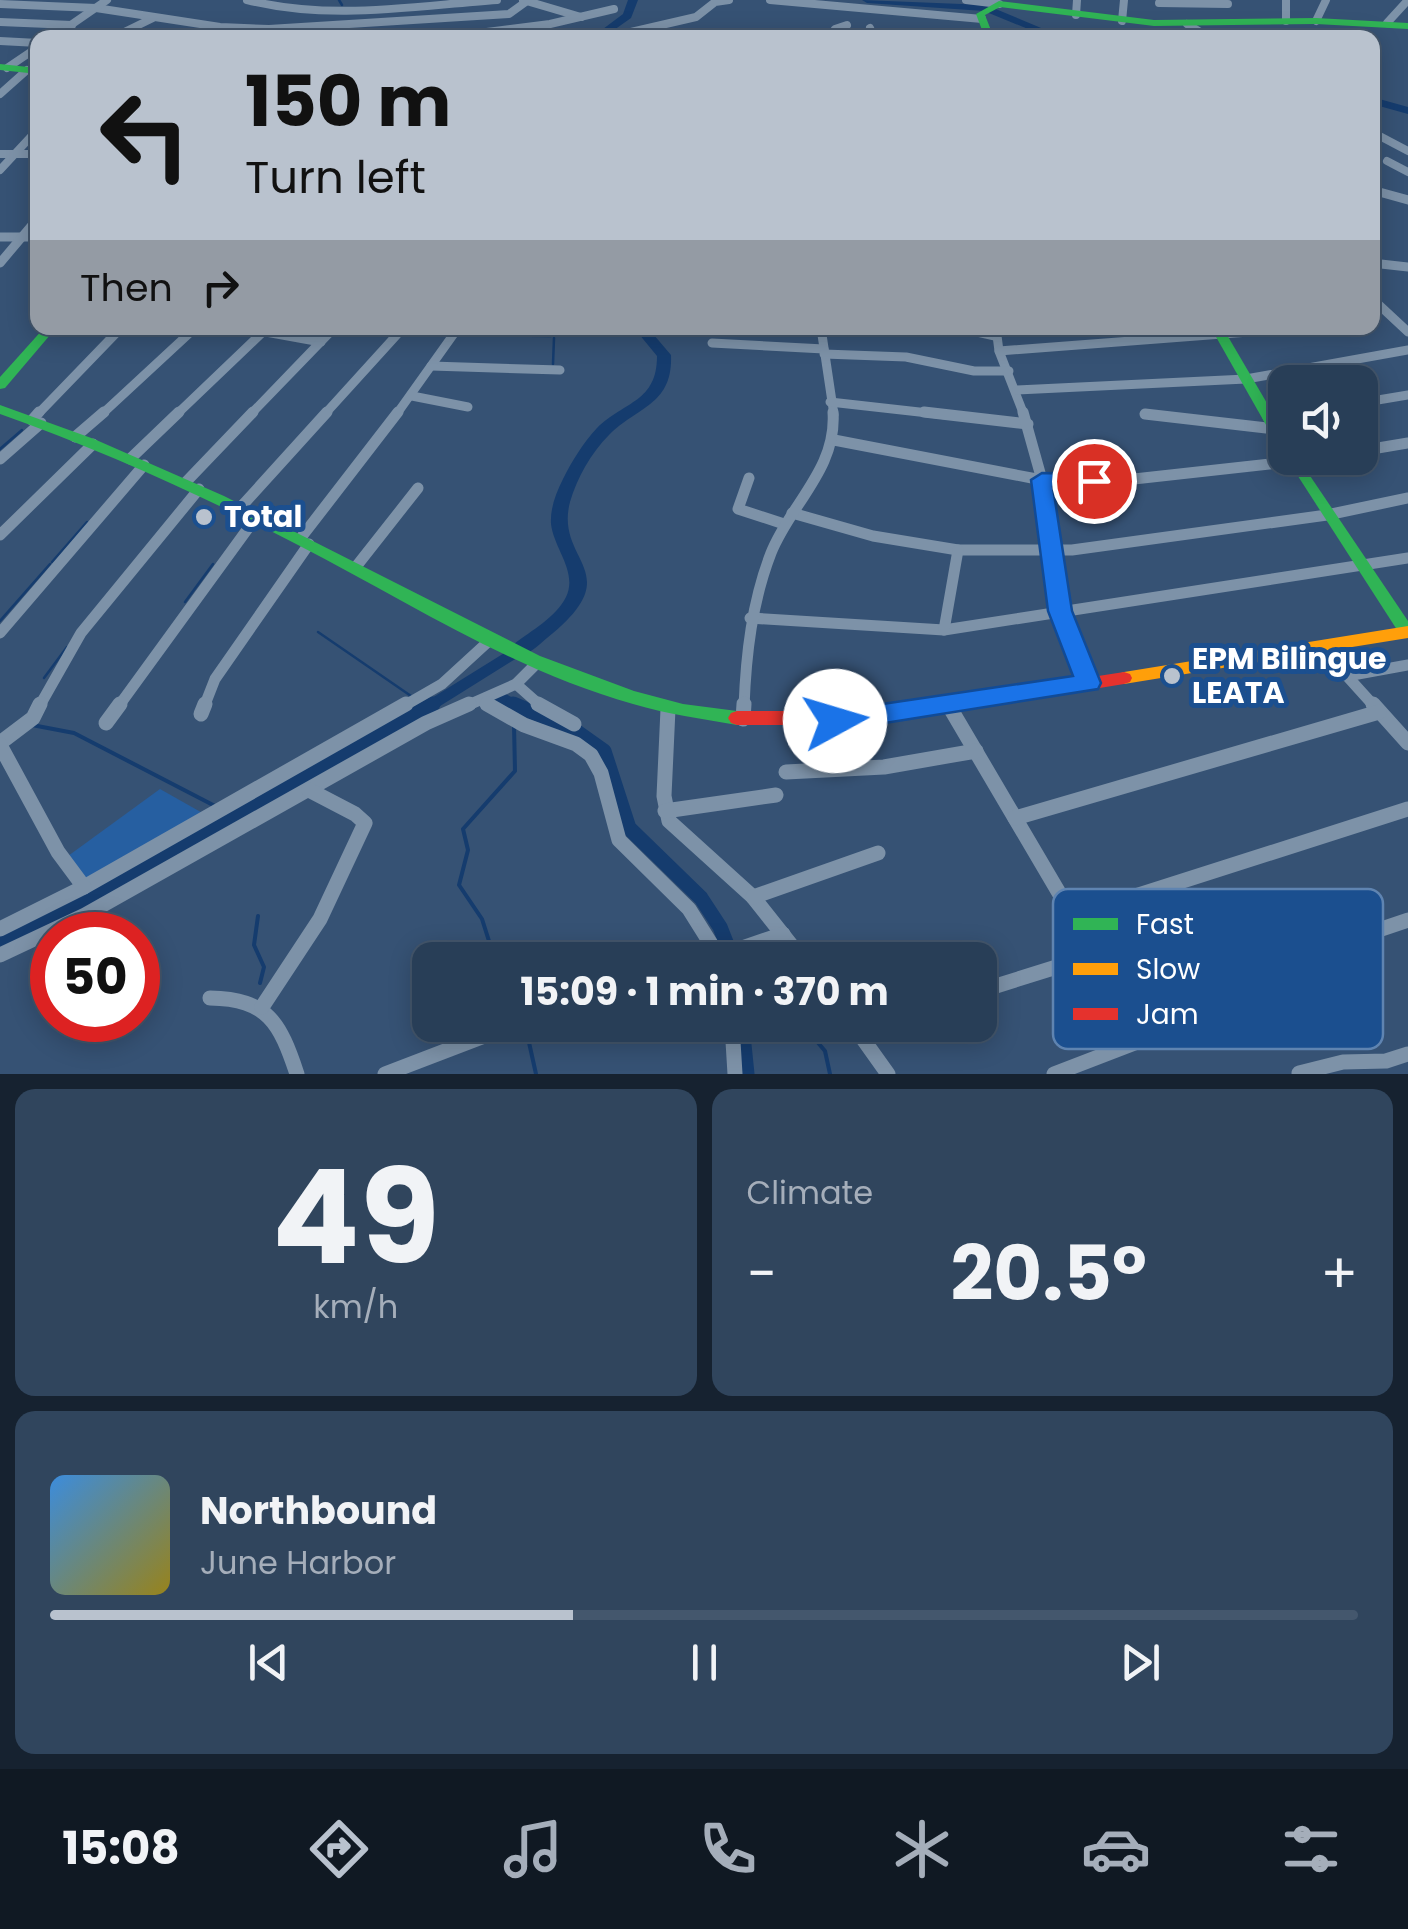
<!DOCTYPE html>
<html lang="en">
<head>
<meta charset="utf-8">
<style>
  :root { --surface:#283e57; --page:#30455d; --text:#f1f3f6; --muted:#a5aeba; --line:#44576d; --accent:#b9c2ce }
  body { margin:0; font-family:Poppins,sans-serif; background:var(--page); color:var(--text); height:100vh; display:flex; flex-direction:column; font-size:38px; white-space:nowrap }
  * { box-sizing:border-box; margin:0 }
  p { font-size:32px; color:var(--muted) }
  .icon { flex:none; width:55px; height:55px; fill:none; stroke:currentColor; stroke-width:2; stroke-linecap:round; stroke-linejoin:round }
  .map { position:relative; height:1074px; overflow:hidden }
  .sheet { display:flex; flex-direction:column; gap:15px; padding:15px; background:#162230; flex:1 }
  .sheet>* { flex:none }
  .top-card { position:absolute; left:30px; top:30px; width:1350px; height:305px; border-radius:20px; box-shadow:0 5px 25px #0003,0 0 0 2px var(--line); background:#b9c2ce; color:#111; overflow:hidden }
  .tools { position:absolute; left:1268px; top:365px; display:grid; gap:20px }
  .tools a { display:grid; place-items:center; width:110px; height:110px; border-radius:20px; background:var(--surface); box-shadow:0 5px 25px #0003,0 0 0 2px var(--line); font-size:50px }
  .speed { position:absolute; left:30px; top:912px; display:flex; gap:20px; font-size:50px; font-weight:700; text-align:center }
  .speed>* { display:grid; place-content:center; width:130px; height:130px; border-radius:50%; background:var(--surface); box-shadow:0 5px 25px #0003,0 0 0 2px var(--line); line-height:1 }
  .speed .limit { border:15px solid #d22; background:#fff; color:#111 }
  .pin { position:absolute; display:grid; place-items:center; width:85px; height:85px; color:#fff; margin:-42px; border:5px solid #fff; border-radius:50%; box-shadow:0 2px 10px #0007 }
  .me { position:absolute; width:110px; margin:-55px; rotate:84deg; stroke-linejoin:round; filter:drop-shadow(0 0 8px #0008) }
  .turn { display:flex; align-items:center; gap:35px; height:210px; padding:0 50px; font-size:45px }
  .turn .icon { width:130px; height:130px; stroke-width:2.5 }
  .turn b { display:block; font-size:70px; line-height:85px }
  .then { display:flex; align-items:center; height:95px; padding:0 50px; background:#0003; gap:20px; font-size:38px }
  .big { font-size:75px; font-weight:700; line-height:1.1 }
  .sheet .card { flex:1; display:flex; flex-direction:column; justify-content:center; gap:15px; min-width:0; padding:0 35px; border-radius:20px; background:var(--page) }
  .sheet .dial { align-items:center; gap:0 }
  .dial b { font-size:130px; line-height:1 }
  .song { display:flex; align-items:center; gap:30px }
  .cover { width:120px; height:120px; border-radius:15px; background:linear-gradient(135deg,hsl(210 70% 55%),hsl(50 70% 35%)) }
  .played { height:10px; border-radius:5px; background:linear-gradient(90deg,var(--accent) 40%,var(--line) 40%) }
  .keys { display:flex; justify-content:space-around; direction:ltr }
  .heat { display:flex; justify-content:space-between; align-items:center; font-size:55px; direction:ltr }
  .sheet .tiles { flex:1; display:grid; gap:15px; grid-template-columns:1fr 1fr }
  .card:last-child { grid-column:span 2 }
  .trip { position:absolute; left:412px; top:942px; width:585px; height:100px; border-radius:20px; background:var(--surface); box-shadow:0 5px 25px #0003,0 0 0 2px var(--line); font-weight:700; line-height:100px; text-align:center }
  .tabs { display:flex; height:160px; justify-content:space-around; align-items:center; background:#101923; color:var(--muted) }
  .tabs .icon { width:70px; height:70px }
  .tabs .active { color:var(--accent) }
  .tabs b { font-size:45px; color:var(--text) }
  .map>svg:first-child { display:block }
</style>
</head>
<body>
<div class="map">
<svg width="1408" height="1074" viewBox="0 0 1408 1074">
  <rect width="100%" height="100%" fill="#365274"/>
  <path fill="#265fa1" d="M160 789 206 815 87 883 68 856Z"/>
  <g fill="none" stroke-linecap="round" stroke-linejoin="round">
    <g stroke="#153c6e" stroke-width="2.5">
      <path d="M339 0 342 5"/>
      <path d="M207 36 219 29"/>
      <path d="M947 328 956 329"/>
      <path d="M472 335 551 336 557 329 608 332 606 328"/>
      <path d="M553 364 554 338"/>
      <path d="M0 449 22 430"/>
      <path d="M52 562 87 522"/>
      <path d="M185 602 213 564"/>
      <path d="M0 621 50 564"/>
      <path d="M318 632 411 696"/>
      <path d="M44 678 67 647"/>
    </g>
    <g stroke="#153c6e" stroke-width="4">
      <path d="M32 725 74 733 215 806"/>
      <path d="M258 916 254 945 264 967 260 983"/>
      <path d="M495 960 482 919 459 885 468 850 463 829 515 771 514 725"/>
      <path d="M520 1025 528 1038 536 1074"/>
      <path d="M803 1025 825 1051 830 1074"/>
    </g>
    <g stroke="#153c6e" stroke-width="11">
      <path d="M498 696 518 707"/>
      <path d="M428 707 521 649"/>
    </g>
    <g stroke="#153c6e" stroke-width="15">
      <path d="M513 704 573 729 604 751 629 828 701 898 720 927 733 960"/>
      <path d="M0 943 23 934 433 704"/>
      <path d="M742 1025 747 1074"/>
    </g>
    <g fill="#153c6e" fill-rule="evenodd">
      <path d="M628 0H638L631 18 614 30 618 38H608L603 29 623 14Z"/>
      <path d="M862 0 986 5 1065 38H1050L984 11 867 3Z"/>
      <path d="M1372 97 1408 107V114L1372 104Z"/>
      <path d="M634 328H648L671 355C673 405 638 406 609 435 591 453 577 478 570 502 554 563 631 571 547 638 536 647 528 657 514 654L511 649 514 644C531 631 556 617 566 597 578 572 554 549 551 524 550 508 556 493 563 479 572 461 583 443 597 428 625 401 657 402 657 356Z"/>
    </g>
    <g stroke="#7d92a8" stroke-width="8">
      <path d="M247 0C330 21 413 6 497 0"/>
      <path d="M523 0 581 17"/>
      <path d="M770 0 982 19"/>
      <path d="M966 0 999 4"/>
      <path d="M1286 0V21"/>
      <path d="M1159 3 1228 4"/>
      <path d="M0 4 96 8 220 27 269 29 509 14 527 1"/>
      <path d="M1076 15 1077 0"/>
      <path d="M1122 21 1124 0"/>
      <path d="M1316 21 1326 0"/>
      <path d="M0 22 72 25"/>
      <path d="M1387 23 1408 0"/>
      <path d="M1187 24 1210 38"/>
      <path d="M870 28 874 38"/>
      <path d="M52 38 107 0"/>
      <path d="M112 38 153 18"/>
      <path d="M439 38 550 24 614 9"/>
      <path d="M584 38H599"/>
      <path d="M605 38 696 17 715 2 729 0"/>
      <path d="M841 38 835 29 847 25"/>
      <path d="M0 41 38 43"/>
      <path d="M7 68 38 47"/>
      <path d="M0 94 27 70"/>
      <path d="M1372 132 1408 151"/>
      <path d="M0 154H38"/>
      <path d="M1387 161 1408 172"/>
      <path d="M0 170 38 129"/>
    </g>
    <g stroke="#7d92a8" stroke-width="9">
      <path d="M1372 190 1408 200"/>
      <path d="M0 237H38"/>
      <path d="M0 263 38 218"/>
      <path d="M1372 263 1408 267"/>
      <path d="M1372 283 1378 304 1408 332"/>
      <path d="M243 328 321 342"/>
      <path d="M821 328 834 415"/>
      <path d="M959 328 995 336"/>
      <path d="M996 328 999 351 1024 415"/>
      <path d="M712 343 824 349"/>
      <path d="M999 351 1300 328"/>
      <path d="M824 354 906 357 974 371H1009"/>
      <path d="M431 366 560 370"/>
      <path d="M1017 390 1246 379 1408 350"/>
      <path d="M412 396 468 407"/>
      <path d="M830 402 946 415"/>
      <path d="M1360 403 1408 395"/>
      <path d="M1145 414 1153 415"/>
      <path d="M37 415 121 328"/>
      <path d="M101 415 195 328"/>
      <path d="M176 415 267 328"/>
      <path d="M250 415 334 328"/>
      <path d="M324 415 403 328"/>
      <path d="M396 415 458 328"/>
      <path d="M1280 415 1285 414"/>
    </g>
    <g stroke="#7d92a8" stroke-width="11">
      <path d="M924 412 1028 424"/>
      <path d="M1023 412 1042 480 1060 611 1089 683"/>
      <path d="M1145 414 1275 429"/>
      <path d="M1268 417 1285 414"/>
      <path d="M32 420 39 412"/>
      <path d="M75 437 104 412"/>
      <path d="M834 440 1042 480H1125L1325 458"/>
      <path d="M1360 451 1408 443"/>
      <path d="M0 459 41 423"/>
      <path d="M130 459 179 412"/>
      <path d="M749 478 738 509 784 524"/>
      <path d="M185 483 253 412"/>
      <path d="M240 508 327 412"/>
      <path d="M792 513 873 536 958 550H1072L1327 515 1408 498"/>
      <path d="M0 535 93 444"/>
      <path d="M300 539 398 412"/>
      <path d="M355 568 418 488"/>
      <path d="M750 618 944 630 1408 558"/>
      <path d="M944 630 958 550"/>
      <path d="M0 633 144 465"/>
      <path d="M1347 676 1375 707"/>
      <path d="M1347 676 1408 665"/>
      <path d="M516 684 542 707"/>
      <path d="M482 701 491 707"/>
      <path d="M39 707 81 633 199 489"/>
      <path d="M118 707 257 516"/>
      <path d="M204 707 215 679 309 544"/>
      <path d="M402 707 442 684 490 640"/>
      <path d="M464 707 516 684 536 664"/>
      <path d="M744 707C746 654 752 602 771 553 791 503 837 469 833 412"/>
    </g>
    <g stroke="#7d92a8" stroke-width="15">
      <path d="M487 704 524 725 576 744 591 755 601 773 619 840 689 909 721 960"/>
      <path d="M538 704 574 724"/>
      <path d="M1373 704 1408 743"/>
      <path d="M949 706 1145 1039 1054 1074"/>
      <path d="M668 709 664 796 669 821 753 897 803 960"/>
      <path d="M201 714 205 704"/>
      <path d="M743 719 744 704"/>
      <path d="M106 723 120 704"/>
      <path d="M0 743 33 718 40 704"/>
      <path d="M0 745 58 852 84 887 406 704"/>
      <path d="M786 772 884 767 976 751"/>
      <path d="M665 811 776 795"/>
      <path d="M1015 818 1379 712"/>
      <path d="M753 897 878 853"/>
      <path d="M1073 916 1408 809"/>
      <path d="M0 929 84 887"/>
      <path d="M0 955 85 915 426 723 469 704"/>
      <path d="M707 960 783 934"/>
      <path d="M980 991 1095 955"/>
      <path d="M210 998C268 999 280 1023 297 1074"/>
      <path d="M262 1007 320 919 365 823 355 814 309 790"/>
      <path d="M1130 1014 1408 920"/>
      <path d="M732 1025 735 1074"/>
      <path d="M853 1025 888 1074"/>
      <path d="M1299 1073 1343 1062 1386 1061 1408 1054"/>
      <path d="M385 1074 513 1025"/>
    </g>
    <g fill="#30b455" fill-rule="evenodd">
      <path d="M999 1 1154 20 1316 18 1408 23V29L1316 24 1154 26 1000 7 985 15 994 38H985L976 14Z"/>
      <path d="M0 64 38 68V74L0 70Z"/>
      <path d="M44 328H56L5 388 0 389V377Z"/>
      <path d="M1211 328H1223L1285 434V450L1278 446Z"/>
      <path d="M0 405 94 439 224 496 540 656 634 691 683 704 737 711 743 713 746 718 743 723 737 725C702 719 667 714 633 704 514 671 407 601 298 545 201 495 102 450 0 414Z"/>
      <path d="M1285 456 1298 458 1408 621V638L1401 636Z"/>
    </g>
    <path fill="#ff9f0a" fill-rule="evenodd" d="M1408 626V638L1124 684 1118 682 1116 678 1118 674 1124 672Z"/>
    <path fill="#e5322d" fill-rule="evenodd" d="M1124 672 1130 674 1132 678 1130 682 1124 684 873 725H737L731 723 728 718 731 713 737 711H873Z"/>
  </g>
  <path fill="#1a73e8" stroke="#114b97" stroke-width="2.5" d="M1042 473 1094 474 1105 481 1094 488 1053 487 1072 611 1101 683 1098 689 835 731 826 728 822 721 826 714 835 711 1073 676 1048 611 1031 480Z"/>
  <g fill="#b9c2ce" stroke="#1b4f8f" stroke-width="4">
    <circle cx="204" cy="517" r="10"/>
    <circle cx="1172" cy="676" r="10"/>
  </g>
  <g text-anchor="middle" stroke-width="10" stroke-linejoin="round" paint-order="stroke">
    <g font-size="30" font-weight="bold" fill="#fff" stroke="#1b4f8f" text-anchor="start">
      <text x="224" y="527">Total</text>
      <text x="1192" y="669">EPM Bilingue<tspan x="1192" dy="34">LEATA</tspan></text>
    </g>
  </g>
  <rect x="1053" y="889" width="330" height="160" rx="15" fill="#1b4f8f" stroke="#5f84b1" stroke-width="2.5"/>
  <rect x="1073" y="918" width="45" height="12" fill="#30b455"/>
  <rect x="1073" y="963" width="45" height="12" fill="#ff9f0a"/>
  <rect x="1073" y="1008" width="45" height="12" fill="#e5322d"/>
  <g font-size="28" fill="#fff">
    <text x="1136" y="934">Fast</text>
    <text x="1136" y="979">Slow</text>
    <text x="1136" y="1024">Jam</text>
  </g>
</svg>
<div class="tools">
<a><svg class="icon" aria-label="sound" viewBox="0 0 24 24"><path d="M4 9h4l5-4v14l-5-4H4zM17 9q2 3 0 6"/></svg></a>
</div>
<div class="speed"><div class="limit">50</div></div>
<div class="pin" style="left:1094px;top:481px;background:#d93025"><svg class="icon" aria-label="arrive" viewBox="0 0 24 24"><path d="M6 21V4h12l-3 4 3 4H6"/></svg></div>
<svg class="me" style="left:835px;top:721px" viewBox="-20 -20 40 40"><circle r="19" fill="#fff"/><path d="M0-13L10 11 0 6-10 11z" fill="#1a73e8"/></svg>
<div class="trip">15:09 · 1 min · 370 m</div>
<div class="top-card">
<div class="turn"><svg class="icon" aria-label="left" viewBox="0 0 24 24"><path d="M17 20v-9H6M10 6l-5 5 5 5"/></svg><div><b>150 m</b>Turn left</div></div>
<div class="then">Then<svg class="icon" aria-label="right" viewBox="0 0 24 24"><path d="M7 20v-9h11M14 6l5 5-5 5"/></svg></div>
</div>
</div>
<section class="sheet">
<div class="tiles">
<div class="card dial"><b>49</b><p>km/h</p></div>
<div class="card"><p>Climate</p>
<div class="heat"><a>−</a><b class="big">20.5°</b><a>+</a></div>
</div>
<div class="card">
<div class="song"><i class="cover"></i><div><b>Northbound</b><p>June Harbor</p></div></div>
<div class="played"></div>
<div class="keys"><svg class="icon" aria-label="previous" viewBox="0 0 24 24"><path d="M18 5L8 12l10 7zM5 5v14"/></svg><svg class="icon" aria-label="pause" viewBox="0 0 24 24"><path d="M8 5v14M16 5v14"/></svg><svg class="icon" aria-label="next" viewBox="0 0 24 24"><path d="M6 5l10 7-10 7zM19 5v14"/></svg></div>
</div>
</div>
</section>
<nav class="tabs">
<b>15:08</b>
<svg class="icon active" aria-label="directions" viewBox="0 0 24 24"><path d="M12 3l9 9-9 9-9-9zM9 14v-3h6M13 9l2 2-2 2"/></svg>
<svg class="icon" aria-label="music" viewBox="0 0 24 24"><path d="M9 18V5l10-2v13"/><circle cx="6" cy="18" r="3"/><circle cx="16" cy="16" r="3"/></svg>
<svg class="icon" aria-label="phone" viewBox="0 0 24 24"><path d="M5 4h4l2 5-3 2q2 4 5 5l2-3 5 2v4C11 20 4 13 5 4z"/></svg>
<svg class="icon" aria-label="climate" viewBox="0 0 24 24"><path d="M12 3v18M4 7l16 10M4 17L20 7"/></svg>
<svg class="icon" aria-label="car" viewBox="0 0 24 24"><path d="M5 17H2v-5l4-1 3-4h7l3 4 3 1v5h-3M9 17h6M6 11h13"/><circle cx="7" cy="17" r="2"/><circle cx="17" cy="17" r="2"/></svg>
<svg class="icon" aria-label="filters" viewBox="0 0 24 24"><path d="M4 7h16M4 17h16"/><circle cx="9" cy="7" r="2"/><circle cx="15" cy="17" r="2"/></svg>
</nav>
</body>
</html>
